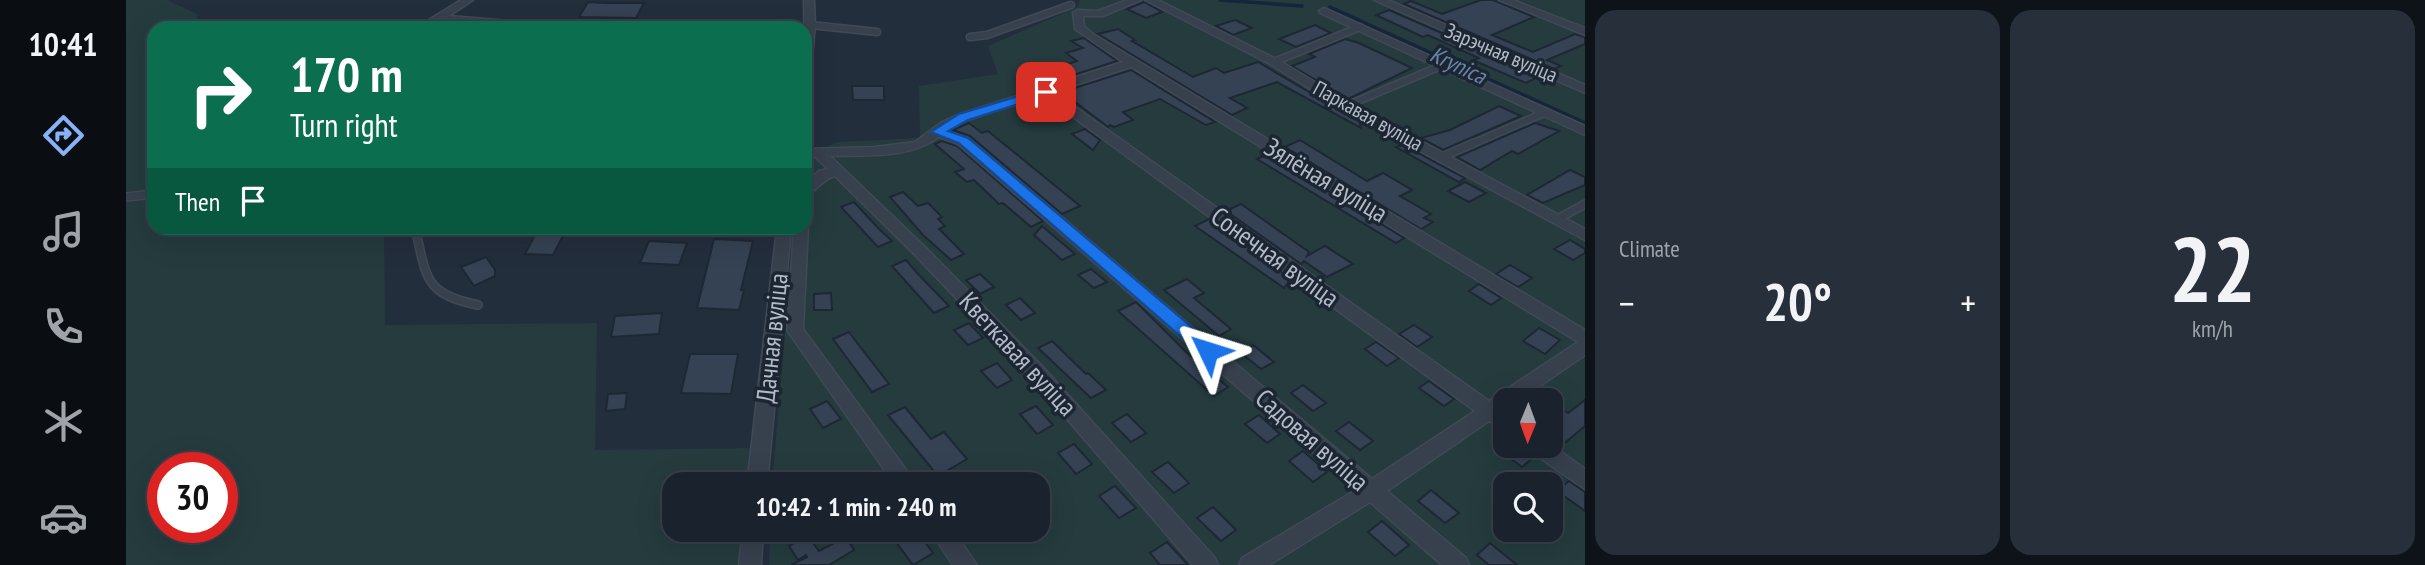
<!DOCTYPE html>
<html lang="en">
<head>
<meta charset="utf-8">
<style>
  :root { --surface:#1a222e; --page:#272f3a; --text:#f1f3f6; --muted:#9fa4aa; --line:#383f4a; --accent:#87b2f9 }
  body { margin:0; font-family:"PT Sans Narrow",sans-serif; background:var(--page); color:var(--text); height:100vh; display:flex; flex-direction:column; font-size:26px; white-space:nowrap }
  * { box-sizing:border-box; margin:0 }
  p { font-size:23px; color:var(--muted) }
  .icon { flex:none; width:38px; height:38px; fill:none; stroke:currentColor; stroke-width:2; stroke-linecap:round; stroke-linejoin:round }
  .map { position:relative; flex:1; overflow:hidden }
  .side { display:flex; flex-direction:column; gap:10px; padding:10px; background:#0e1319; width:840px }
  .side>* { flex:none }
  .hud { position:absolute; left:21px; top:21px; width:665px; height:214px; border-radius:21px; box-shadow:0 7px 28px #0002,0 0 0 2px var(--line); background:#0b6e4f; color:#fff; overflow:hidden }
  .needle { width:46px; rotate:181deg }
  .tools { position:absolute; left:1367px; top:388px; display:grid; gap:14px }
  .tools a { display:grid; place-items:center; width:70px; height:70px; border-radius:14px; background:var(--surface); box-shadow:0 7px 28px #0002,0 0 0 2px var(--line); font-size:35px }
  .speed { position:absolute; left:21px; top:452px; display:flex; gap:14px; font-size:35px; font-weight:700; text-align:center }
  .speed>* { display:grid; place-content:center; width:91px; height:91px; border-radius:50%; background:var(--surface); box-shadow:0 7px 28px #0002,0 0 0 2px var(--line); line-height:1 }
  .speed .limit { border:10px solid #d22; background:#fff; color:#111 }
  .pin { position:absolute; display:grid; place-items:center; width:60px; height:60px; color:#fff; margin:-30px; border-radius:14px; box-shadow:0 4px 10px #0006 }
  .me { position:absolute; width:77px; margin:-38px; rotate:311deg; stroke-linejoin:round; filter:drop-shadow(0 0 5px #0008) }
  .turn { display:flex; align-items:center; gap:24px; height:147px; padding:0 28px; font-size:32px }
  .turn .icon { width:91px; height:91px; stroke-width:2.5 }
  .turn b { display:block; font-size:49px; line-height:60px }
  .then { display:flex; align-items:center; height:66px; padding:0 28px; background:#0003; gap:14px; font-size:26px }
  .big { font-size:52px; font-weight:800; line-height:1.1 }
  .side .tile { flex:1; display:flex; flex-direction:column; justify-content:center; gap:10px; min-width:0; padding:0 24px; border-radius:21px; background:var(--page) }
  .side .dial { align-items:center; gap:0 }
  .dial b { font-size:91px; line-height:1 }
  .heat { display:flex; justify-content:space-between; align-items:center; font-size:38px; direction:ltr }
  .side .tiles { flex:1; display:grid; gap:10px; grid-template-columns:repeat(2,1fr) }
  .trip { position:absolute; left:536px; top:472px; width:388px; height:70px; border-radius:21px; background:var(--surface); box-shadow:0 7px 28px #0002,0 0 0 2px var(--line); font-weight:800; line-height:70px; text-align:center }
  main { display:flex; flex:1; min-height:0 }
  .menu { display:flex; flex-direction:column; width:126px; justify-content:space-around; align-items:center; background:#0a0e12; color:var(--muted) }
  .menu .icon { width:49px; height:49px }
  .menu .current { color:var(--accent) }
  .menu b { font-size:32px; color:var(--text) }
  .map>svg:first-child { display:block }
</style>
</head>
<body>
<main>
<nav class="menu">
<b>10:41</b>
<svg class="icon current" aria-label="directions" viewBox="0 0 24 24"><path d="M12 3l9 9-9 9-9-9zM9 14v-3h6M13 9l2 2-2 2"/></svg>
<svg class="icon" aria-label="music" viewBox="0 0 24 24"><path d="M9 18V5l10-2v13"/><circle cx="6" cy="18" r="3"/><circle cx="16" cy="16" r="3"/></svg>
<svg class="icon" aria-label="phone" viewBox="0 0 24 24"><path d="M5 4h4l2 5-3 2q2 4 5 5l2-3 5 2v4C11 20 4 13 5 4z"/></svg>
<svg class="icon" aria-label="climate" viewBox="0 0 24 24"><path d="M12 3v18M4 7l16 10M4 17L20 7"/></svg>
<svg class="icon" aria-label="car" viewBox="0 0 24 24"><path d="M5 17H2v-5l4-1 3-4h7l3 4 3 1v5h-3M9 17h6M6 11h13"/><circle cx="7" cy="17" r="2"/><circle cx="17" cy="17" r="2"/></svg>
</nav>
<div class="map">
<svg width="1459" height="565" viewBox="0 0 1459 565">
  <rect width="100%" height="100%" fill="#232e3d"/>
  <g fill="#253b3e" fill-rule="evenodd">
    <path d="M0 0H41L71 14 70 28H28V228H258L259 325 471 323 469 450 634 448 631 485H548V530H627L624 565H0ZM37 467H96V527H37Z"/>
    <path d="M954 0H1459V565H643L644 530H912V485H646L668 228H679V149L697 148 712 142 794 138 793 86 872 74 862 46 952 7ZM1379 401H1424V446H1379ZM1379 485H1424V530H1379Z"/>
  </g>
  <g fill="none" stroke-linecap="round" stroke-linejoin="round">
    <g stroke="#16253b" stroke-width="3.5">
      <path d="M1094 0 1176 6"/>
      <path d="M1204 7 1459 123"/>
    </g>
  </g>
  <g fill="#354253" stroke="#1e2734" stroke-width="2">
    <path d="M1355 0H1367L1408 17 1366 35 1407 52 1449 34 1459 37V44L1421 60 1435 66 1428 69 1278 4 1285 1 1316 14Z"/>
    <path d="M462 2 480 3H518L510 18 453 17Z"/>
    <path d="M1018 2 1036 12 1020 18 1001 9Z"/>
    <path d="M1263 10 1414 76 1400 83 1347 60 1353 58 1302 35 1297 37 1250 15Z"/>
    <path d="M1109 20 1126 28 1107 35 1090 26Z"/>
    <path d="M1189 25 1205 33 1170 47 1153 39Z"/>
    <path d="M992 29 1009 40 1006 41 1067 77 1090 68 1098 73 1132 62 1236 123 1234 124 1235 128 1151 82 1104 98 1121 108 1106 115 972 34Z"/>
    <path d="M958 38 991 61 923 83 912 75 951 61 940 53 957 48 945 41Z"/>
    <path d="M1219 39 1233 43 1286 68 1222 99 1166 66 1189 57 1183 54Z"/>
    <path d="M1005 70 1089 122 1080 125 1034 99 997 112 1007 120 988 127 984 125 982 127 936 92Z"/>
    <path d="M726 86H758V100H727Z"/>
    <path d="M1373 106 1395 116 1317 150 1295 138 1324 130Z"/>
    <path d="M843 123 856 133 862 131 954 206 936 214 844 136 827 130Z"/>
    <path d="M1409 123 1433 131 1392 154 1386 151 1354 170 1331 157Z"/>
    <path d="M959 129 974 140 967 150 946 134Z"/>
    <path d="M1174 140 1241 181 1257 173 1286 190 1274 196 1305 214 1298 218 1307 222 1295 229 1159 147Z"/>
    <path d="M816 141 831 146 917 221 905 227 877 203 873 204 848 180 841 182 829 172 838 169 809 144Z"/>
    <path d="M1277 145 1339 178 1333 182 1270 147Z"/>
    <path d="M1142 154 1278 238 1270 243 1131 159Z"/>
    <path d="M1444 170 1459 177V185L1417 203 1401 195Z"/>
    <path d="M1339 182 1360 193 1343 202 1322 191Z"/>
    <path d="M777 192 792 206 802 203 816 217 812 219 819 226 813 229 838 254 825 260 797 235 764 197Z"/>
    <path d="M728 202 753 229 766 241 752 247 715 207Z"/>
    <path d="M1115 204 1183 252 1181 256 1199 246 1227 264 1201 277 1178 261 1175 264 1100 211Z"/>
    <path d="M1083 219 1165 279 1158 288 1069 226Z"/>
    <path d="M916 226 949 254 936 260 908 235Z"/>
    <path d="M411 231 439 232 427 255 399 254Z"/>
    <path d="M588 239 627 241 615 290H618L613 310 571 308Z"/>
    <path d="M1444 240 1459 249V253L1447 260 1428 249Z"/>
    <path d="M523 241 561 243 553 265 514 263Z"/>
    <path d="M360 257 369 270V276L348 286 335 267Z"/>
    <path d="M780 260 792 274 823 306 808 313 766 266Z"/>
    <path d="M1384 265 1406 278 1392 287 1370 274Z"/>
    <path d="M965 269 981 282 968 288 952 275Z"/>
    <path d="M854 274 868 287 854 294 840 280Z"/>
    <path d="M1061 279 1078 293 1068 298 1105 329 1093 336 1038 290Z"/>
    <path d="M1353 284 1375 298 1365 305 1343 291Z"/>
    <path d="M705 293 706 310H688V294Z"/>
    <path d="M894 298 909 313 895 320 880 305Z"/>
    <path d="M1010 302 1061 353 1102 387 1088 396 992 311Z"/>
    <path d="M536 313 533 334 485 337 489 316Z"/>
    <path d="M843 323 857 338 842 345 828 330Z"/>
    <path d="M1288 325 1306 337 1291 347 1273 334Z"/>
    <path d="M1413 328 1434 340 1419 354 1397 341Z"/>
    <path d="M723 332 735 348 763 384 746 392 707 339Z"/>
    <path d="M926 341 960 374 962 373 980 390 965 398 912 348Z"/>
    <path d="M1250 342 1273 358 1261 366 1239 349Z"/>
    <path d="M1127 345 1148 362 1135 369 1115 353Z"/>
    <path d="M564 354H612L605 394 555 393Z"/>
    <path d="M871 363 886 380 871 388 855 371Z"/>
    <path d="M1303 381 1328 399 1318 406 1293 388Z"/>
    <path d="M1177 385 1200 403 1187 411 1165 393Z"/>
    <path d="M501 393 499 409 480 411 482 394Z"/>
    <path d="M1459 400V426L1440 442 1424 431V413L1432 407 1442 413Z"/>
    <path d="M701 401 715 419 697 428 684 409Z"/>
    <path d="M910 406 927 425 911 434 894 414Z"/>
    <path d="M779 407 805 439 818 432 841 459 812 476 762 415Z"/>
    <path d="M1001 414 1020 433 1005 442 986 423Z"/>
    <path d="M1133 415 1154 434 1141 443 1119 424Z"/>
    <path d="M1223 422 1247 441 1234 450 1210 431Z"/>
    <path d="M948 444 966 464 950 474 932 453Z"/>
    <path d="M1368 446H1393L1408 457 1396 467Z"/>
    <path d="M1177 451 1201 472 1187 482 1163 461Z"/>
    <path d="M1042 462 1063 483 1048 493 1026 472Z"/>
    <path d="M1443 481 1459 492V511L1431 491Z"/>
    <path d="M989 486 1010 508 993 518 973 496Z"/>
    <path d="M1305 490 1333 513 1319 523 1292 501Z"/>
    <path d="M1087 507 1110 530 1095 541 1071 518Z"/>
    <path d="M1256 521 1283 545 1269 556 1242 532Z"/>
    <path d="M666 530H678L693 551 720 537 728 550 703 565H665L681 557 680 555 672 560 663 546 672 541Z"/>
    <path d="M773 530H790L807 553 787 565 765 535Z"/>
    <path d="M1041 542 1062 565H1034L1024 553Z"/>
    <path d="M1364 543 1391 565H1363L1351 555Z"/>
  </g>
  <g fill="none" stroke-linecap="round" stroke-linejoin="round">
    <g stroke="#404956" stroke-width="9">
      <g id="service-far1">
        <path d="M684 25 751 32"/>
        <path d="M844 37 861 35 945 5"/>
        <path d="M1148 62 1234 27"/>
        <path d="M1220 106 1317 65"/>
        <path d="M1344 145 1420 112"/>
      </g>
    </g>
    <g stroke="#404956" stroke-width="10">
      <g id="service">
        <path d="M1316 157 1348 143"/>
        <path d="M0 197 28 194"/>
        <path d="M1430 220 1459 204"/>
        <path d="M289 228C301 277 297 294 352 305"/>
      </g>
    </g>
    <g stroke="#404956" stroke-width="3">
      <g id="minor">
        <path d="M335 0H347L323 16 433 25 438 28H394L314 21 303 28H290Z"/>
        <path d="M678 0H688L689 25 685 67 679 70Z"/>
        <path d="M1001 0H1015L977 16H957L958 26 967 34 1459 330V355L1392 401H1379L1377 411 1379 413V431L1363 421 1261 491 1340 558 1343 565H1316L1244 502 1143 565H1113L1116 558 1230 490 832 144 813 137C783 159 740 155 704 156L799 247 915 365 1089 558 1092 565H1067L903 375 789 255 709 176C696 179 691 192 679 195V184L693 171 702 169 689 157H679V149L749 147 789 142 816 122 834 114 997 62 949 29 947 13 952 10 972 11ZM1005 67 1452 342 1363 401 928 92ZM917 95 1349 411 1246 479 842 138 820 131 842 120Z"/>
        <path d="M1019 0H1032L1152 60 1224 103 1459 229V240L1216 109 1144 64Z"/>
        <path d="M1248 0H1262L1459 85V93Z"/>
        <path d="M1373 0H1387L1459 28V35Z"/>
        <path d="M1198 8 1459 126V135L1194 13 1193 11Z"/>
        <path d="M679 224 682 228 677 329 791 485H769L661 330 668 228H679Z"/>
        <path d="M651 228H665L641 485H621Z"/>
        <path d="M1424 444 1459 469V489L1405 452 1403 446Z"/>
        <path d="M617 530H637L635 565H613Z"/>
        <path d="M804 530H827L851 565H827Z"/>
      </g>
    </g>
    <use href="#service-far1" stroke="#37404d" stroke-width="6"/>
    <use href="#service" stroke="#37404d" stroke-width="7"/>
    <use href="#minor" fill="#37404d" fill-rule="evenodd"/>
  </g>
  <path fill="#1a73e8" stroke="#114b97" stroke-width="2" d="M920 88 924 89V94L842 120 822 131 842 138 1088 346 1091 351 1088 355H1076L833 143 805 132 833 114Z"/>
  <g text-anchor="middle" stroke-width="7" stroke-linejoin="round" paint-order="stroke">
    <g font-size="21" fill="#b3bbc8" stroke="#1c2532">
      <text transform="translate(1375 53) rotate(23)" y="7">Зарэчная вуліца</text>
      <text transform="translate(1242 116) rotate(29)" y="7">Паркавая вуліца</text>
    </g>
    <g font-size="23" font-style="italic" fill="#6b85a8" stroke="#1c2532">
      <text transform="translate(1332 65) rotate(25)" y="8">Krynica</text>
    </g>
    <g font-size="26" fill="#b3bbc8" stroke="#1c2532">
      <text transform="translate(1200 180) rotate(31)" y="9">Зялёная вуліца</text>
      <text transform="translate(1149 257) rotate(36)" y="9">Сонечная вуліца</text>
      <text transform="translate(646 338) rotate(-84)" y="9">Дачная вуліца</text>
      <text transform="translate(892 354) rotate(47)" y="9">Кветкавая вуліца</text>
      <text transform="translate(1186 440) rotate(41)" y="9">Садовая вуліца</text>
    </g>
  </g>
</svg>
<div class="tools">
<a><svg class="needle" viewBox="-14 -14 28 28"><path d="M0-13l5 13h-10z" fill="#e53935"/><path d="M0 13l5-13h-10z" fill="#9fa4aa"/></svg></a>
<a><svg class="icon" aria-label="search" viewBox="0 0 24 24"><circle cx="10" cy="10" r="6"/><path d="M15 15l6 6"/></svg></a>
</div>
<div class="speed"><div class="limit">30</div></div>
<div class="pin" style="left:920px;top:92px;background:#d93025"><svg class="icon" aria-label="arrive" viewBox="0 0 24 24"><path d="M6 21V4h12l-3 4 3 4H6"/></svg></div>
<svg class="me" style="left:1082px;top:351px" viewBox="-20 -20 40 40"><path d="M0-17L14 15 0 8-14 15z" fill="#1a73e8" stroke="#fff" stroke-width="4"/></svg>
<div class="trip">10:42 · 1 min · 240 m</div>
<div class="hud">
<div class="turn"><svg class="icon" aria-label="right" viewBox="0 0 24 24"><path d="M7 20v-9h11M14 6l5 5-5 5"/></svg><div><b>170 m</b>Turn right</div></div>
<div class="then">Then<svg class="icon" aria-label="arrive" viewBox="0 0 24 24"><path d="M6 21V4h12l-3 4 3 4H6"/></svg></div>
</div>
</div>
<section class="side">
<div class="tiles">
<div class="tile"><p>Climate</p>
<div class="heat"><a>−</a><b class="big">20°</b><a>+</a></div>
</div>
<div class="tile dial"><b>22</b><p>km/h</p></div>
</div>
</section>
</main>
</body>
</html>
